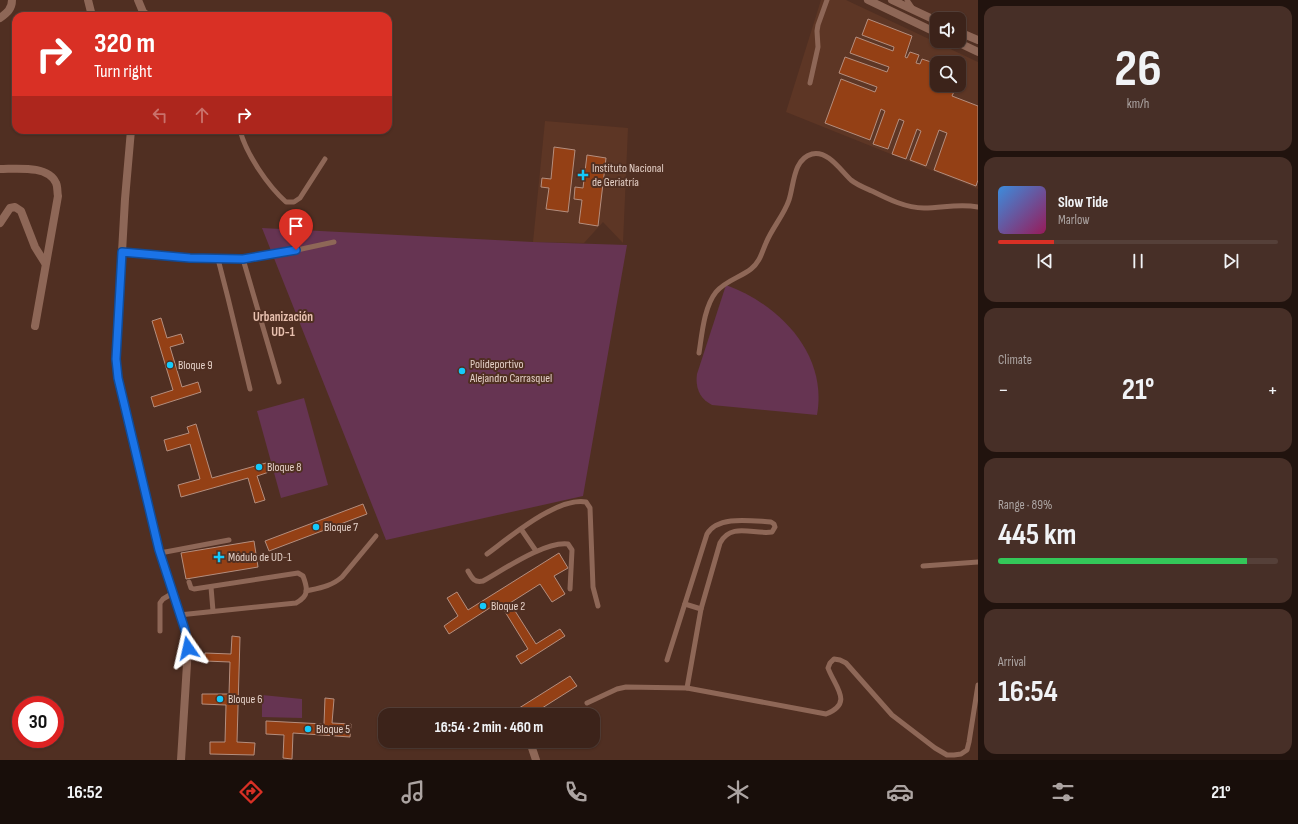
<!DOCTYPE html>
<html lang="en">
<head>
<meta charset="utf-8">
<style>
  :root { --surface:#3c231a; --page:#472f27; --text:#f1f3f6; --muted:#aca4a2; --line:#554039; --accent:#d93025 }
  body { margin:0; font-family:"Sofia Sans Condensed",sans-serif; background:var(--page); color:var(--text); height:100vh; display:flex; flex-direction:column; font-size:15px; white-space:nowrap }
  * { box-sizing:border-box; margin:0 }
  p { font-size:13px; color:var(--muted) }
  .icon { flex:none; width:22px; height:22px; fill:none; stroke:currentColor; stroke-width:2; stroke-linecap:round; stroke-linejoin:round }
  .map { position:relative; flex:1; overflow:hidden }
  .side { display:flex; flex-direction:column; gap:6px; padding:6px; background:#21130e; width:320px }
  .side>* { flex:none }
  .hud { position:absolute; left:12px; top:12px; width:380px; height:122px; border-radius:12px; box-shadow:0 1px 3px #0004,0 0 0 1px var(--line); background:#d93025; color:#fff; overflow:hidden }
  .buttons { position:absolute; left:930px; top:12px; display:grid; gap:8px }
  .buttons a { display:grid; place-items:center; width:36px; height:36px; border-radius:8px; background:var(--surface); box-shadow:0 1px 3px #0004,0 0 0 1px var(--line); font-size:20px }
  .speed { position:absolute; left:12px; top:696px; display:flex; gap:8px; font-size:20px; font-weight:700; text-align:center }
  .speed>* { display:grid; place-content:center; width:52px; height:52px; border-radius:50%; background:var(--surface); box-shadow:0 1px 3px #0004,0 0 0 1px var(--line); line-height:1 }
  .speed .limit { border:6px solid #d22; background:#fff; color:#111 }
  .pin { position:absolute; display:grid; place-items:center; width:34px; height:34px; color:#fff; margin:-41px -17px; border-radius:50% 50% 50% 0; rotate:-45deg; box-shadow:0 0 4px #0007 }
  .pin .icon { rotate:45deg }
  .me { position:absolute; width:44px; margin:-22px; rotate:349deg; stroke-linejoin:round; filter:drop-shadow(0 0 3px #0008) }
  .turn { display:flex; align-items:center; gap:14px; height:84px; padding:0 16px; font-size:18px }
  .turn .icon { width:52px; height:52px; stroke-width:2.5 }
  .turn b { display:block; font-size:28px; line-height:34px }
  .lanes { display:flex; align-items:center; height:38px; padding:0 16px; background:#0003; justify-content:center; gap:20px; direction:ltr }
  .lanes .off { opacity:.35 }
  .big { font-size:30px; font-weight:700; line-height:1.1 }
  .side .card { flex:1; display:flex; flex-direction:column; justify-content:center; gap:6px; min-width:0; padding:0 14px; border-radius:12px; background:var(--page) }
  .side .dial { align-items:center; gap:0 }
  .dial b { font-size:52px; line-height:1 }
  .song { display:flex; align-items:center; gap:12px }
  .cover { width:48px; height:48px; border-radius:6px; background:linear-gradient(135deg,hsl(210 70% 55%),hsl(330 70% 35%)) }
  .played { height:4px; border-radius:2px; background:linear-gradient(90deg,var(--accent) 20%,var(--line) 20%) }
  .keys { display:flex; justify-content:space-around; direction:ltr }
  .heat { display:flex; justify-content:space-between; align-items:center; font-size:22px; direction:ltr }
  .charge { height:6px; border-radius:3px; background:linear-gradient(90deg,#34c759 89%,var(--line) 0) }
  .trip { position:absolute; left:378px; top:708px; width:222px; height:40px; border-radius:12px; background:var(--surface); box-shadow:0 1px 3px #0004,0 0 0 1px var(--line); font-weight:700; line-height:40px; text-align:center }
  .dock { display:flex; height:64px; justify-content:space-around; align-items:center; background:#180e0a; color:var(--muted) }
  .dock .icon { width:28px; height:28px }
  .dock .current { color:var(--accent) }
  .dock b { font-size:18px; color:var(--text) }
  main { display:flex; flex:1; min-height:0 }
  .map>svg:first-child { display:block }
</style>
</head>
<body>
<main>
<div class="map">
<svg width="978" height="760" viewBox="0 0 978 760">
  <rect width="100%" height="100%" fill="#502f22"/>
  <g fill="#5d3625" fill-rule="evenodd">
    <path d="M821 0H846L978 62V189L786 112ZM937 63H959V85H937Z"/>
    <path d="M545 121 628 128 623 243 603 222 584 243 533 242Z"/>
  </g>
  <g fill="#663452">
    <path d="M262 228 533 242 627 245 583 496 386 540Z"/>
    <path d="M726 285C779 304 828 354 817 415L712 405C700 399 695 388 697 374Z"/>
    <path d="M304 398 328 485 281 498 257 411Z"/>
    <path d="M262 695 302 699V718L262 717Z"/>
  </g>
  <g fill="#944015" stroke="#b58e7e">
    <path d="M868 19 912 36 905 57 907 58 910 52 919 55 916 63 920 64 922 59 937 64V85H957L952 96 978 106V180L976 186 934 170 947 133 939 130 926 166 910 160 921 131 917 129 906 159 892 154 904 121 899 119 888 149 873 144 885 111 881 109 870 140 825 123 841 79 875 92 877 87 839 73 845 57 887 72 889 67 850 53 856 37 893 51 894 47 862 35Z"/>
    <path d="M554 147 575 150 568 212 546 209 549 188 541 187 542 178 551 179Z"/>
    <path d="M587 155 606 158 598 226 579 223 582 200 574 199 575 187 583 188Z"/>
    <path d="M161 318 167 338 181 334 184 343 170 347 182 387 198 382 201 392 154 407 151 397 173 390 152 321Z"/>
    <path d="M196 424 212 478 266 463 269 472 257 476 265 500 255 503 248 478 181 497 178 485 200 479 190 444 167 451 164 440 189 433 187 427Z"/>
    <path d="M363 504 367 514 269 551 265 541Z"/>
    <path d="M254 541 258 567 186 579 181 553Z"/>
    <path d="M559 553 568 568 554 576 565 594 552 602 540 584 510 603 536 644 560 629 565 636 521 664 516 656 528 649 499 602 449 634 444 626 458 616 447 598 457 592 468 610Z"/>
    <path d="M232 636 240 637 237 742 255 743 254 755 210 754V742H225L226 705 202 704V694H229L230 662 205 661V653L231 654Z"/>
    <path d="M570 676 577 686 531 715H508Z"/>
    <path d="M325 698 334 699 332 723 351 724 350 737 293 733 292 759 283 758 284 735 266 734V721L324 724Z"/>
  </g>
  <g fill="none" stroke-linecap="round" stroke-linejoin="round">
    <g stroke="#8e6757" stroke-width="5">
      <path d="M907 0 913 9"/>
      <path d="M810 83 818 47 817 31 818 25 827 0"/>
      <path d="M240 130C246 154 268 186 286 202H294L300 198 325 159"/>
      <path d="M122 252 190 258 243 259 283 253 334 242"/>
      <path d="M218 259 228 298 250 389"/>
      <path d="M243 259 279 382"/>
      <path d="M699 353C702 334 704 307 716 292 725 281 741 277 751 269 760 262 762 252 766 243 772 228 784 215 789 200 794 185 793 159 812 154 828 150 841 171 851 180 857 185 865 188 872 191 888 199 906 208 924 208 943 208 959 203 978 207"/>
      <path d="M521 529 536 551"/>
      <path d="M160 553 229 540"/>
      <path d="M487 554C510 537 557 497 586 502L590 508 593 587 598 606"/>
      <path d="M923 566 978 562"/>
      <path d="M468 571C472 578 474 583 483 581 503 570 545 541 568 544L572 550 570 589"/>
      <path d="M211 587 213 611"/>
      <path d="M306 591C319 588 332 586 342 577L376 536"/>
      <path d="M685 604 701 609"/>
      <path d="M179 615 296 603C309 596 308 589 303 576L298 573 194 589 191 588 189 582"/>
      <path d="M160 631V603L163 599 173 593"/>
      <path d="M667 660 707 534C718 515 752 521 771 522L774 524 775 527 772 532C754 535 731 522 720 543L701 609 687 688"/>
      <path d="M587 703 617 689 626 687 687 688 826 714C854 703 835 687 828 668L830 663 834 659 840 660 846 663 892 715 935 748 947 755H954L961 754 967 750 969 742 978 685"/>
    </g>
    <g stroke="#8e6757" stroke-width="8">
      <path d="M88 0 92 16"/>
      <path d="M138 0 143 12 148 16"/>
      <path d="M868 0 937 33"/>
      <path d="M892 0 937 21"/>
      <path d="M0 18C7 13 12 9 12 0"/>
      <path d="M959 32 978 40"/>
      <path d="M955 41 978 52"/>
      <path d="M131 130 125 199 116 359 118 379 159 550 185 630 188 648 181 760"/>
      <path d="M0 169C17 169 48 165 56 183 58 187 57 193 58 196L35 326"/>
      <path d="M0 223 10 208 15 207 21 211 35 247 45 263"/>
      <path d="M532 741V748L536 760"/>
    </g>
  </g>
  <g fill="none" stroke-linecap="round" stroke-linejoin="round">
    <g stroke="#114b97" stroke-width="10">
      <path id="route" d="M188 648 185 630 159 550 118 378 116 359 122 252 190 258 243 259 296 250"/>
    </g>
    <use href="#route" stroke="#1a73e8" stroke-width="7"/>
  </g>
  <g fill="#14cafb" stroke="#502f22" stroke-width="1.5">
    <path d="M581 169h4v4h4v4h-4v4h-4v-4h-4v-4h4z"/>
    <circle cx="170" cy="365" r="4"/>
    <circle cx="462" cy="371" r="4"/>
    <circle cx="259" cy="467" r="4"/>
    <circle cx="316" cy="527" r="4"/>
    <path d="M217 551h4v4h4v4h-4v4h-4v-4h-4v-4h4z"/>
    <circle cx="483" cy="606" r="4"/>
    <circle cx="220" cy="699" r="4"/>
    <circle cx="308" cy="729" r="4"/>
  </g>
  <g text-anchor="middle" stroke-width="4" stroke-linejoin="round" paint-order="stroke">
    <g font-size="12" fill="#e3cfc6" stroke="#502f22" text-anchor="start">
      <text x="592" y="172">Instituto Nacional<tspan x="592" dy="14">de Geriatría</tspan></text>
      <text x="470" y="368">Polideportivo<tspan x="470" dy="14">Alejandro Carrasquel</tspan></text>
      <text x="178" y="369">Bloque 9</text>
      <text x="267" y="471">Bloque 8</text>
      <text x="324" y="531">Bloque 7</text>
      <text x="228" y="561">Módulo de UD-1</text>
      <text x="491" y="610">Bloque 2</text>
      <text x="228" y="703">Bloque 6</text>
      <text x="316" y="733">Bloque 5</text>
    </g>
    <g font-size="13" font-weight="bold" fill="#e8c0af" stroke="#502f22">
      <text x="283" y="321">Urbanización<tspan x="283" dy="15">UD-1</tspan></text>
    </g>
  </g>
</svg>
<div class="buttons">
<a><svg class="icon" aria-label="sound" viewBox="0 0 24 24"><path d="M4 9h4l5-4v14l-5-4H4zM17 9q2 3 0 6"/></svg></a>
<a><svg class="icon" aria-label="search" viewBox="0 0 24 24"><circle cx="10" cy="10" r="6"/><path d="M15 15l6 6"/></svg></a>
</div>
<div class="speed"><div class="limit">30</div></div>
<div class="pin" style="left:296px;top:250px;background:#d93025"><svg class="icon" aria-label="arrive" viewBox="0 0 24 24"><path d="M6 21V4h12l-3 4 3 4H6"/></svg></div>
<svg class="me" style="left:188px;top:648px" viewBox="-20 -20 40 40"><path d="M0-17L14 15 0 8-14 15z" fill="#1a73e8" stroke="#fff" stroke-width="4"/></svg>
<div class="trip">16:54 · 2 min · 460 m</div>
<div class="hud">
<div class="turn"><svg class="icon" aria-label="right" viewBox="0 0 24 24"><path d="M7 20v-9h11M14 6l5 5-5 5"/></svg><div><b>320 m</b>Turn right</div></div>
<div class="lanes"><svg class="icon off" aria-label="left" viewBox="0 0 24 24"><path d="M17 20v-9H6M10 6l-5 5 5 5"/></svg><svg class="icon off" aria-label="ahead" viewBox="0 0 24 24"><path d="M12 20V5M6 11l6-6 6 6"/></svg><svg class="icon" aria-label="right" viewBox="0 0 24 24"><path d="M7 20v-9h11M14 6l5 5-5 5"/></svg></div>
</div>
</div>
<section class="side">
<div class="card dial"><b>26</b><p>km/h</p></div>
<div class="card">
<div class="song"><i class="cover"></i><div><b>Slow Tide</b><p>Marlow</p></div></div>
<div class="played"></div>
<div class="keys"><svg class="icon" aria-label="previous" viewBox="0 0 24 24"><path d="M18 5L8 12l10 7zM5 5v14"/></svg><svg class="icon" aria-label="pause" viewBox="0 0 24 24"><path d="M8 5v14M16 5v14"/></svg><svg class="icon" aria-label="next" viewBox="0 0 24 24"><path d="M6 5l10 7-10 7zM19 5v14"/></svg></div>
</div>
<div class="card"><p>Climate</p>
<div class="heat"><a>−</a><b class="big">21°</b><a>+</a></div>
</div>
<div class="card"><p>Range · 89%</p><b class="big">445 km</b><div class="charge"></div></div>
<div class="card"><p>Arrival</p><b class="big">16:54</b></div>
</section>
</main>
<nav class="dock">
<b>16:52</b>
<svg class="icon current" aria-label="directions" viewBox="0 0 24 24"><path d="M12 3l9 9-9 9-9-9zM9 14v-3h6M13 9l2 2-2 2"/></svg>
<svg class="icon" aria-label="music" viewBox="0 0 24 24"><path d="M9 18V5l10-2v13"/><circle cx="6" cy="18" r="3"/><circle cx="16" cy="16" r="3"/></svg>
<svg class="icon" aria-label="phone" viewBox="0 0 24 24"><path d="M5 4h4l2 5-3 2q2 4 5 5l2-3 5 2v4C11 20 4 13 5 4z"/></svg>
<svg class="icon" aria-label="climate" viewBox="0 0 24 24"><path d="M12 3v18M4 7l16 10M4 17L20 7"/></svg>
<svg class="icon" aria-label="car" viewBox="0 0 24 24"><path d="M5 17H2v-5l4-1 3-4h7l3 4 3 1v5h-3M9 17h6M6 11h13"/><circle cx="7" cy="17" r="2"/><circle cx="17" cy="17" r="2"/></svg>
<svg class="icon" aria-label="filters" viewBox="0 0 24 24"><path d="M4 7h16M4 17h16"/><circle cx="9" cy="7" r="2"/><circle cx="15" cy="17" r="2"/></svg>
<b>21°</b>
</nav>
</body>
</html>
